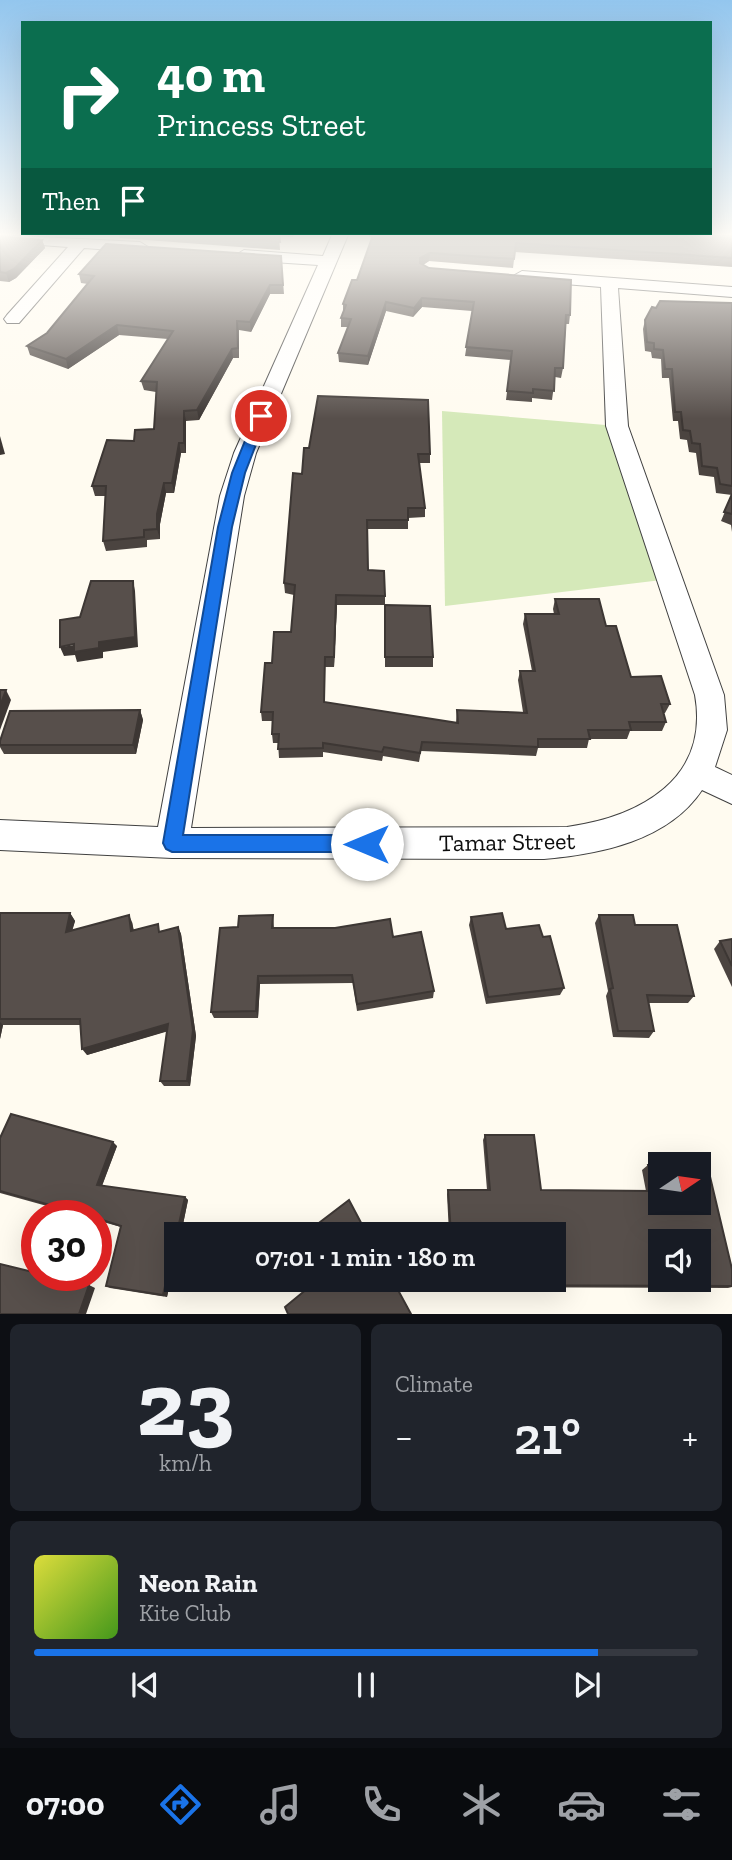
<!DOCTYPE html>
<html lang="en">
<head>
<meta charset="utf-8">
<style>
  :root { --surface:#171b24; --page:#20242c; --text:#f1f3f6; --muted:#9ea1a6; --line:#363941; --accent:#1a73e8 }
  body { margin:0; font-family:"Zilla Slab",serif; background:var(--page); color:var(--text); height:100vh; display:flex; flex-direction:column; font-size:26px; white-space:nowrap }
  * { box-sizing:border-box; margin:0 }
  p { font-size:23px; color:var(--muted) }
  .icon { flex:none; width:38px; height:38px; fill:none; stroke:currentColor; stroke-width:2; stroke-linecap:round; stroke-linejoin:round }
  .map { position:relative; height:1314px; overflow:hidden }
  .details { display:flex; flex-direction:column; gap:10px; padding:10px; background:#0d0f14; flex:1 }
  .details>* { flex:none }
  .guide { position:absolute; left:21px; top:21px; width:691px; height:214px; border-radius:0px; box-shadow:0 7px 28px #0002; background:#0b6e4f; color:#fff; overflow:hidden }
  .needle { width:46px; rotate:77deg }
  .fabs { position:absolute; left:648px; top:1152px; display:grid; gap:14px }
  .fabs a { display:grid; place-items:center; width:63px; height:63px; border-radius:0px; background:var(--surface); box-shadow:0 7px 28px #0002; font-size:35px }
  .speed { position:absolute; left:21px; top:1200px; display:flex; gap:14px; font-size:35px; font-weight:700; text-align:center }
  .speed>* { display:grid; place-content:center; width:91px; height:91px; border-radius:50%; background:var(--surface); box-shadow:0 7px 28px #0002; line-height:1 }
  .speed .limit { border:10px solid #d22; background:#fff; color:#111 }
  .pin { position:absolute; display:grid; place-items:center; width:60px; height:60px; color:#fff; margin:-30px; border:4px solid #fff; border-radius:50%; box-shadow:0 2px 7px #0007 }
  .me { position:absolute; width:77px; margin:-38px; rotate:270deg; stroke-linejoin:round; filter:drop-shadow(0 0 5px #0008) }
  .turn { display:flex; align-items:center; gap:24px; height:147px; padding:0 21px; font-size:32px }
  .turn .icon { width:91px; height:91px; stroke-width:2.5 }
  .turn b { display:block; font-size:49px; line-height:60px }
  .then { display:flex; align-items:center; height:66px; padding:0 21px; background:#0003; gap:14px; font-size:26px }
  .big { font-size:52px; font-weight:600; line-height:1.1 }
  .details .tile { flex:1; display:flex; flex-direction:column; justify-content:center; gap:10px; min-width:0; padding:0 24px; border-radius:10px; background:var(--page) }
  .details .dial { align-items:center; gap:0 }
  .dial b { font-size:91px; line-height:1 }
  .song { display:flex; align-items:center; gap:21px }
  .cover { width:84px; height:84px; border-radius:10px; background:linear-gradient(135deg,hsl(60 70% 55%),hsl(100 70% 35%)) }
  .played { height:7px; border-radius:4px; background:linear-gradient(90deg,var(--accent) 85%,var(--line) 85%) }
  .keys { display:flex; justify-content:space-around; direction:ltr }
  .heat { display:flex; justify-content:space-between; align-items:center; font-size:38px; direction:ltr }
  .details .tiles { flex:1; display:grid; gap:10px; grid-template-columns:1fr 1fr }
  .tile:last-child { grid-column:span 2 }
  .trip { position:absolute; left:164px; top:1222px; width:402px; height:70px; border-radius:0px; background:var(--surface); box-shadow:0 7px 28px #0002; font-weight:600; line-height:70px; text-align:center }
  .tabs { display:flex; height:112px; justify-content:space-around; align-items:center; background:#090b0e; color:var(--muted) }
  .tabs .icon { width:49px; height:49px }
  .tabs .current { color:var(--accent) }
  .tabs b { font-size:32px; color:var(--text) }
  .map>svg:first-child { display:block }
</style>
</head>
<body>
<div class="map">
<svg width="732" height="1314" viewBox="0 0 732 1314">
  <rect width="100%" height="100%" fill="#fffbf0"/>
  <path fill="#d5e9b9" d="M442 411 617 426 670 579 445 606Z"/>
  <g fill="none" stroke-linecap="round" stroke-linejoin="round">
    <g stroke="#414141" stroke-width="2">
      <g id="minor">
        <path d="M0 235 140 242 148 247 140 252 84 248 19 323H7L4 319 7 315 68 247 0 242Z"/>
        <path d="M332 235H348L256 453 244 496 191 828 567 827C639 817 710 780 695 695L606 426 601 287 516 280 513 276 522 271 732 287V297L618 288 628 426 724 695 727 730 715 767 732 775V804L702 790C668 841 600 854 544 859L172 858 0 850V820L158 827 220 496 234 453 318 265 244 260 236 255 244 250 323 256Z"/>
      </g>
    </g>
    <use href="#minor" fill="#fff" fill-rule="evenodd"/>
  </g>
  <g fill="#4b4440">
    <path d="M119 235H294L293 237 279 236 280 250 120 238Z"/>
    <path d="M369 235H732V267L515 252 513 268 429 261 423 265 429 268 570 315 569 324H566L563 368 561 378 555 377 552 400 532 398V402L506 400 511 360 465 356 472 311 422 307 413 317 386 311 368 365 339 362 338 353 348 327H341V318L343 312V304L357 280 372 237H369Z"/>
    <path d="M0 236 42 240 45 248 16 278 9 282 0 281Z"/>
    <path d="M281 256 284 294H270L251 332 239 330V358H233L199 420 186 421V453H181L174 493H166L160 524V539L147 540V547L106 551 103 541 105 496H95L92 486 134 441 154 429 156 392 144 390 141 381 168 339 119 335 68 369 30 355 27 346 47 333 88 284 81 283 79 274Z"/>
    <path d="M732 303V532L731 525 721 521 732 495 716 493 714 477 699 475 696 453 689 452 687 440 680 439 678 421H673L669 378H662L661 359 652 358 651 352 645 351 643 329 645 320 656 308Z"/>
    <path d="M304 448 430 454V463H419L425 508V517L408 518V529H367L368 570 385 596V605H337L334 667H325L324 702 456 723 457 710 523 712 518 680 520 671H532L523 624 525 614H554L553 609 555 599 606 626 631 677 670 704 665 713H664L666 722 662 731H630L627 739H589L587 748H538L536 756 421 751 419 762 383 756 382 761 323 752V757L279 758 278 743H273L272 734 273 721H262L261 712 272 663 291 632 294 595 285 593 284 583 302 474Z"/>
    <path d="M385 605 433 657V667H385Z"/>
    <path d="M140 710 143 720 136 754H4L0 747V741Z"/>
    <path d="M0 913H70L75 921 72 930 132 922 134 931H161L178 927 181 934 196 1036 190 1086H164L160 1081 167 1031 87 1055 81 1025H3L0 1039Z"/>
    <path d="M273 915 274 928 393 937 434 991 433 998 357 1011 353 983 260 984 258 1018H214L211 1012 238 927Z"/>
    <path d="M599 915 635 925 694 996 688 1003H648L654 1031 649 1038 613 1037 606 996 608 991 595 923Z"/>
    <path d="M471 917 506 929 564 988 560 995 486 1004 469 925Z"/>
    <path d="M732 939V987L714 949 720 941Z"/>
    <path d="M485 1135 541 1190 646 1191 642 1170 648 1165 732 1269V1287L728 1288 452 1287 451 1279H555V1234H449L447 1194 448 1190H487L483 1140Z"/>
    <path d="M0 1138 117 1146 102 1186 185 1197 188 1200 181 1234H177V1251L167 1297 110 1288 106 1286 121 1227 96 1220V1216H83L0 1193Z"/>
  </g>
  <g fill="#3d3734">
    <path d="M42 240 45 248 16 278 9 282 6 273Z"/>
    <path d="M430 253 429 261 420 267V258Z"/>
    <path d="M270 285V294L251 332 250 322Z"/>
    <path d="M422 298V307L413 317 414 308Z"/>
    <path d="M386 302V311L368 365V356Z"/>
    <path d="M117 325 119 335 68 369 66 359Z"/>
    <path d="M232 349 233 358 199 420 197 410Z"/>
    <path d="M184 411 186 421V453L184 443Z"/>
    <path d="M0 436 5 454 0 455Z"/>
    <path d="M179 443 181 453 174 493 172 483Z"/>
    <path d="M164 483 166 493 160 524V539L157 529V514Z"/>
    <path d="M133 581 135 591 138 647 103 652V658L77 662 75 655 64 656 60 647 99 642Z"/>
    <path d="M336 595 337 605 334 667V657Z"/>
    <path d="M6 690 11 700 0 730V706Z"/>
    <path d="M140 710 143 720 136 754 133 745Z"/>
    <path d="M70 913 75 921 70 939 66 932Z"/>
    <path d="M129 915 132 922 135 939 131 931Z"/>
    <path d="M178 927 181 934 196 1036 190 1086 187 1081Z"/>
    <path d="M258 976 260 984 258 1018 256 1011Z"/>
    <path d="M0 1022 3 1025 0 1039Z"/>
    <path d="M168 1024 172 1030 87 1055 82 1049Z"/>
    <path d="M113 1142 117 1146 101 1188 97 1185Z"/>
    <path d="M185 1197 188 1200 181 1234H177Z"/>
    <path d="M177 1234V1251L167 1297 163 1295Z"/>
    <path d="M89 1285 95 1288 86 1314H79Z"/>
  </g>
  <g fill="#574f4b" stroke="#3d3734" stroke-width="2" fill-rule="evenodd">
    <path d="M190 235H279L280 242Z"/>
    <path d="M373 235H732V258L516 243 514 259 430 253 420 258V263L429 268 571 280 570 315H566L563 368H555L554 391 533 389V393L507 391 512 351 466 347 474 302 422 298 414 308 386 302 368 356 338 353 351 319 341 318 346 305 343 304 352 280H357Z"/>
    <path d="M0 236 42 240 14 269 6 273 0 272Z"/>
    <path d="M106 244 281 256 283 285H270L250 322 237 321 238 348 232 349 197 410 184 411V443H179L172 483H164L157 514V529L144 530V537L103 541 106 486H92L107 440 134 441 135 430 154 429 157 382 141 381 173 331 117 325 66 359 27 346 47 333 94 276 79 274Z"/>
    <path d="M660 301 732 303V486L720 484 717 468 702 466 700 444 692 443 690 431 683 430 681 412H675L672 369H665L663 350 654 349V343L647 342 645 320 652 307 656 308Z"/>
    <path d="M318 396 428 400 430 454H418L425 508H408V520H367L368 570 384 571 385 596 336 595 334 657H325L324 702 458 723 457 710 527 713 520 671H535L525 614H559L555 599H599L606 626H616L631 677 661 676 670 704H661L666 722H629L631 730H588L590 739H538V747L422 742 420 753 384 747 382 752 323 743V748L278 749 279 734H272L273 712H261L265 663H272L274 632H291L295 585 284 583 293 473 302 474 304 448H309Z"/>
    <path d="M732 494V514L724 512Z"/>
    <path d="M91 581H133L135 637 99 642V648L74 652V644L60 647V620L80 617Z"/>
    <path d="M385 605 430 606 433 657H385Z"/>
    <path d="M0 690H6L0 706Z"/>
    <path d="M140 710 133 745H0V741L10 711Z"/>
    <path d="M0 913H70L66 932 129 915 131 931 158 924 159 932 178 927 193 1030 187 1081H160L168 1024 82 1049 80 1019H0Z"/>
    <path d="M502 913 506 929 539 925 543 937 550 936 564 988 488 997 471 917Z"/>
    <path d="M273 915 272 928H335L390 919 393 937 421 932 434 991 357 1004 352 975 258 976 256 1011 211 1012 220 928 238 927 239 916Z"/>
    <path d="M599 915H633L635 925H677L694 996 647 995 654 1031H618L610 989 613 988Z"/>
    <path d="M732 939V966L720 941Z"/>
    <path d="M11 1114 113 1142 97 1185 185 1197 163 1295 106 1286 121 1226 96 1218V1216H89L0 1191V1138Z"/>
    <path d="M485 1135H534L541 1190 653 1191 648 1165H660V1202H698V1164H707L732 1269V1286L454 1285 453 1279H555V1234H451L448 1190H490ZM660 1241H698V1279H660Z"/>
    <path d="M349 1200 367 1234H314L311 1229Z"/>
    <path d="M0 1264 37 1273V1276H48L89 1285 79 1314H0Z"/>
    <path d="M319 1279H392L411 1314H288L285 1307Z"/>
  </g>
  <linearGradient id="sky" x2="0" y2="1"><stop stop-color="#93c6ee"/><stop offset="0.56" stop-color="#fffdf8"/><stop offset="1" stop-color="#fffdf8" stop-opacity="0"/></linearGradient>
  <rect width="732" height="419" fill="url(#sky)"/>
  <path fill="#1a73e8" stroke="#114b97" stroke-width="2" d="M261 413 267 416 245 473 232 527 183 835H367L374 838 377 844 374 850 367 852H172L166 849 163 843 218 527 232 473 255 416Z"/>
  <g text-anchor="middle" stroke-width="7" stroke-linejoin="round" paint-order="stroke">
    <g font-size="24" fill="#0e0e0e" stroke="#fff">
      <text transform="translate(507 842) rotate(-1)" y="8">Tamar Street</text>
    </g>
  </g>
</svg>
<div class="fabs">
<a><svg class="needle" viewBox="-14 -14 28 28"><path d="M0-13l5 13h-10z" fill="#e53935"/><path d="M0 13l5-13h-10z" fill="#9ea1a6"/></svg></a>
<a><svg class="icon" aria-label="sound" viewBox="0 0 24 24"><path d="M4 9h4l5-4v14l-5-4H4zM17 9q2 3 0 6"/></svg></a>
</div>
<div class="speed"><div class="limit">30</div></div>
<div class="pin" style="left:261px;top:416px;background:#d93025"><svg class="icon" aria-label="arrive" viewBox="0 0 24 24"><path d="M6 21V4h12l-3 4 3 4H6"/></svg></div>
<svg class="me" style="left:367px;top:844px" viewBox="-20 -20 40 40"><circle r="19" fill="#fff"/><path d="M0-13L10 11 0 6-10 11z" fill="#1a73e8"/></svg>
<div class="trip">07:01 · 1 min · 180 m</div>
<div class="guide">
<div class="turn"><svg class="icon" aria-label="right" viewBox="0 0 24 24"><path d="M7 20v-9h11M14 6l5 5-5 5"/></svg><div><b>40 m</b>Princess Street</div></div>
<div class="then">Then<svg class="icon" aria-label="arrive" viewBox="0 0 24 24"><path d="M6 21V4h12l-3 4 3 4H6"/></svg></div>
</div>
</div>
<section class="details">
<div class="tiles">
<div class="tile dial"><b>23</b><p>km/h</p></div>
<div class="tile"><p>Climate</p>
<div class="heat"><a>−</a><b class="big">21°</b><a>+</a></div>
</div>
<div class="tile">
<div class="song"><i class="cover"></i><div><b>Neon Rain</b><p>Kite Club</p></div></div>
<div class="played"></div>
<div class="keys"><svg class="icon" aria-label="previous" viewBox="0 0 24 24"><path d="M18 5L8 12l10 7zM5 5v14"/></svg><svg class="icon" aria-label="pause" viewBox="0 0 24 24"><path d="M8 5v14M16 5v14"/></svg><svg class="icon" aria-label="next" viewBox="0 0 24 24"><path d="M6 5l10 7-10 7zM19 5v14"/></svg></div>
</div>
</div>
</section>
<nav class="tabs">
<b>07:00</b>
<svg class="icon current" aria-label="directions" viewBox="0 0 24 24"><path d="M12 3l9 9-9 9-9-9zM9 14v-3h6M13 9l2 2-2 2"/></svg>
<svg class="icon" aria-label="music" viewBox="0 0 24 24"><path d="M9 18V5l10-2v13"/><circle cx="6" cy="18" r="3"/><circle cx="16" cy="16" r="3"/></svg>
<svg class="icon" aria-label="phone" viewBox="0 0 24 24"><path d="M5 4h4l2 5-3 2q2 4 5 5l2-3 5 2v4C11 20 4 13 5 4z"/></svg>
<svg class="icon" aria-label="climate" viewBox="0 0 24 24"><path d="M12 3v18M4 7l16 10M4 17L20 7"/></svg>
<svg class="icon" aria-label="car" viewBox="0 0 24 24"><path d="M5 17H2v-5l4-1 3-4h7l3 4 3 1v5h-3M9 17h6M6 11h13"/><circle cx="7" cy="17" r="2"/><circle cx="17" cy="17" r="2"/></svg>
<svg class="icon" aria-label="filters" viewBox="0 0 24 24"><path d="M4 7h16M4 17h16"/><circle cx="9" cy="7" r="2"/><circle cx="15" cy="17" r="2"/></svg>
</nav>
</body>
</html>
